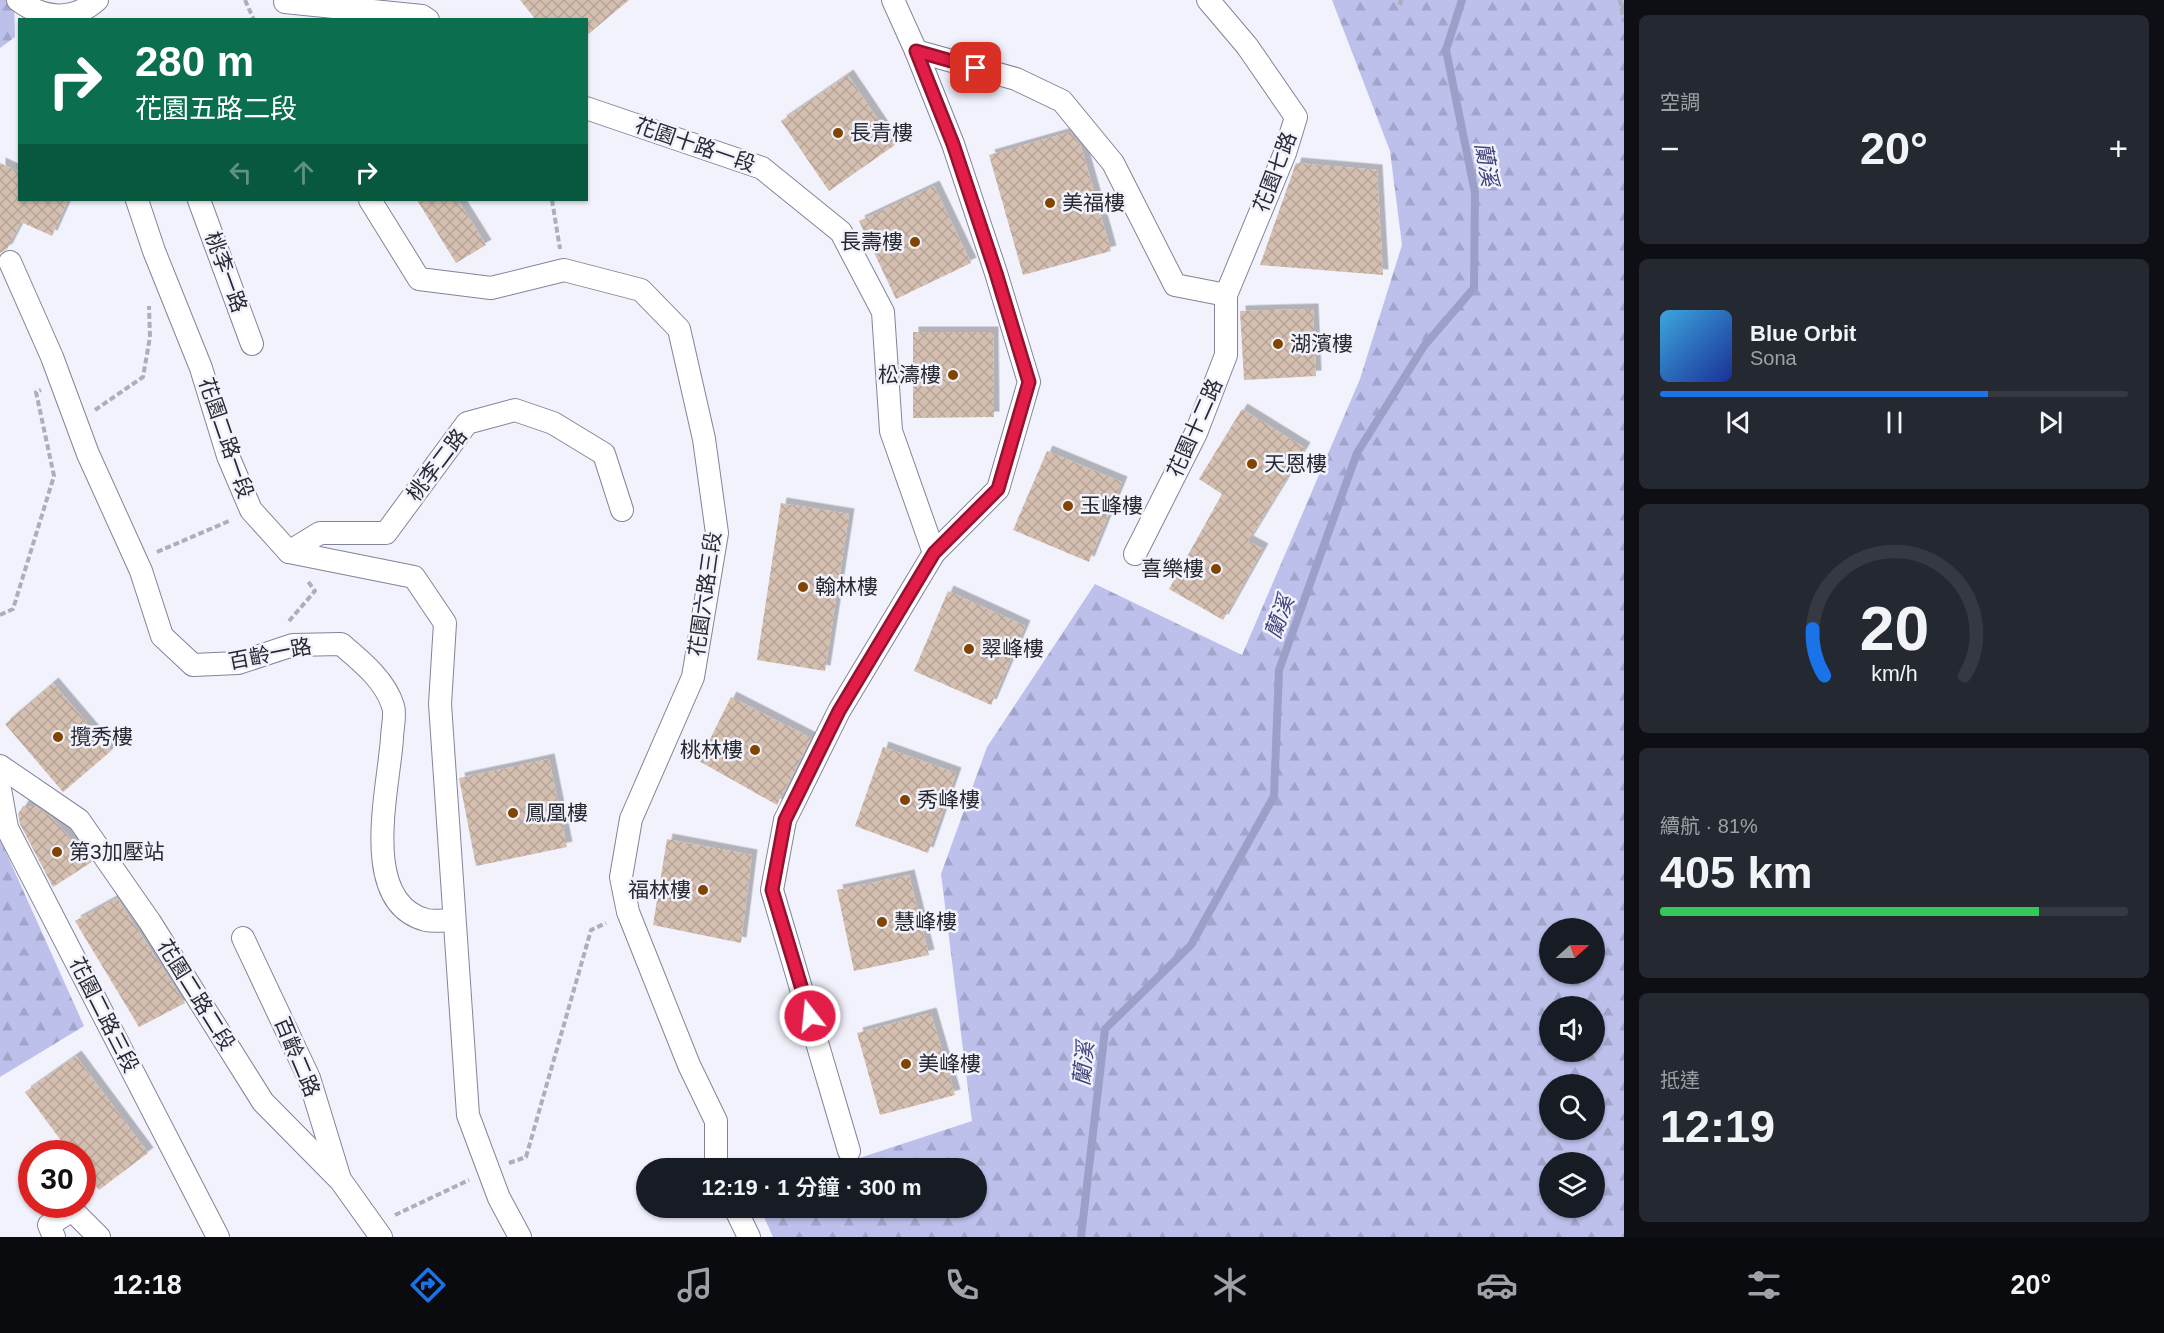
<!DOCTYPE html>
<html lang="zh-TW">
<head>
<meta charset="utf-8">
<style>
  :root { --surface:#171b24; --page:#242831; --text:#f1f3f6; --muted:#9ea1a6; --line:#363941; --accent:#1a73e8 }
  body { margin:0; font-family:Arial,"Noto Sans TC",sans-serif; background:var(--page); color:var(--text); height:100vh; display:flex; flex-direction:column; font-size:22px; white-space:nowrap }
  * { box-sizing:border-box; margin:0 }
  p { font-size:20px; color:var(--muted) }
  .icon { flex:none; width:33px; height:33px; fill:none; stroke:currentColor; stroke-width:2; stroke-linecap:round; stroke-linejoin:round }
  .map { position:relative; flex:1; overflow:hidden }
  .panel { display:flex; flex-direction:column; gap:15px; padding:15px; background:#0d0f14; width:540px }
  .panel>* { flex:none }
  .top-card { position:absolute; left:18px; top:18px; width:570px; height:183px; border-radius:0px; box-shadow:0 2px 4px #0004; background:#0b6e4f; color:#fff; overflow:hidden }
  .needle { width:39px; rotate:69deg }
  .fabs { position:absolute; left:1539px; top:918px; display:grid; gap:12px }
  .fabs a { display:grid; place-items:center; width:66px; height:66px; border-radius:50%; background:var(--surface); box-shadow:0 2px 4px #0004; font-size:30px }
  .speed { position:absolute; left:18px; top:1140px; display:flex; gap:12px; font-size:30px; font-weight:700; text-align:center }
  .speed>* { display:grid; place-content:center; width:78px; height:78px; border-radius:50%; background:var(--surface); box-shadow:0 2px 4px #0004; line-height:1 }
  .speed .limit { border:9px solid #d22; background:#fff; color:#111 }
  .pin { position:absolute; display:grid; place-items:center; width:51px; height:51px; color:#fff; margin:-26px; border-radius:12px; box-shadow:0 3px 9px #0006 }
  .me { position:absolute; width:66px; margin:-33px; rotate:344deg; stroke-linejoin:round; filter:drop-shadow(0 0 4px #0008) }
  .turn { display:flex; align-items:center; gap:21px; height:126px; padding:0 18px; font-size:27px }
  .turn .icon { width:78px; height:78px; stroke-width:2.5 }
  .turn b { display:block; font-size:42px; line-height:51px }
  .lanes { display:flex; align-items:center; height:57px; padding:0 18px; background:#0003; justify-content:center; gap:30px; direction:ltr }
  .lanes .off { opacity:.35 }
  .big { font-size:45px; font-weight:600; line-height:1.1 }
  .panel .widget { flex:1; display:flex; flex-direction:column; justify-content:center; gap:9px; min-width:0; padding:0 21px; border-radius:9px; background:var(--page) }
  .panel .dial { align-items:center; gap:0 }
  .dial svg { height:156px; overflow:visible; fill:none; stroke:var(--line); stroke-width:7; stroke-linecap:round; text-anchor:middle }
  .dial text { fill:var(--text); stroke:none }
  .song { display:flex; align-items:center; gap:18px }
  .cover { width:72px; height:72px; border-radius:9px; background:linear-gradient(135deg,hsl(200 70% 55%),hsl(230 70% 35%)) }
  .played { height:6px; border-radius:3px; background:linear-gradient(90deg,var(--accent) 70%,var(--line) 70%) }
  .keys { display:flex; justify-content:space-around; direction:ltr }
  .heat { display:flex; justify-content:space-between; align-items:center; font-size:33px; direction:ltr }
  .charge { height:9px; border-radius:4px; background:linear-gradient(90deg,#34c759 81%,var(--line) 0) }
  .trip { position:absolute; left:636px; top:1158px; width:351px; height:60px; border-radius:30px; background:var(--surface); box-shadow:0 2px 4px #0004; font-weight:600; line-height:60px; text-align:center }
  .tab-bar { display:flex; height:96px; justify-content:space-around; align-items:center; background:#090b0e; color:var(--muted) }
  .tab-bar .icon { width:42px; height:42px }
  .tab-bar .current { color:var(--accent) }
  .tab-bar b { font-size:27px; color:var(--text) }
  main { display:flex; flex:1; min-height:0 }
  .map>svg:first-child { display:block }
</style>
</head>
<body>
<main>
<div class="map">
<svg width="1624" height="1237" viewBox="0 0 1624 1237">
  <defs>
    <pattern id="forest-firs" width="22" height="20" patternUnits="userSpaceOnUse" patternTransform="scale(1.5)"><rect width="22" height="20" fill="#bcc0eb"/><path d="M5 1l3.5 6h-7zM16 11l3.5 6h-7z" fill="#a2a5ca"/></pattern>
    <pattern id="building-cross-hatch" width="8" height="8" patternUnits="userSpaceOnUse" patternTransform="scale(1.5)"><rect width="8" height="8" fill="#d4bfb0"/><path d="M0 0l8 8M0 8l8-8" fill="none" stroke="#b6a498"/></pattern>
    <filter id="shadow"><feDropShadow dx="5.5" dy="-5.5" stdDeviation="0" flood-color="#0004"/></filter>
  </defs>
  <rect width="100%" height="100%" fill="#f1f2fc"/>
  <g fill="url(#forest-firs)" fill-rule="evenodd">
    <path d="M0 0H14L15 37 0 48Z"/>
    <path d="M1332 0H1624V1237H773L760 1208H976V1168H829L972 1121 941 874 987 747 1095 584 1242 655 1360 379 1402 245 1390 151ZM1550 928H1594V974H1550ZM1550 1006H1594V1052H1550ZM1550 1084H1594V1130H1550ZM1550 1162H1594V1208H1550Z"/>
    <path d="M0 839 84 1026 0 1077Z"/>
  </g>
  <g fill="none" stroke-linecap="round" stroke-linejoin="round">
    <path stroke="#9ca0c9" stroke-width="8" d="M1081 1237 1105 1029 1191 945 1274 796 1279 670 1357 453 1424 346 1474 288 1475 193 1446 50 1462 0"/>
  </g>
  <g fill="url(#building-cross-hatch)" filter="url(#shadow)">
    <path d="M520 0H629L586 36V20H536Z"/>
    <path d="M848 75 895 145 829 191 781 121Z"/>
    <path d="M1070 132 1081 146 1111 251 1023 275 989 155Z"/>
    <path d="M0 163 20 172V200H68L52 236 21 222 7 249 0 253Z"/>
    <path d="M1296 163 1377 170 1383 275 1260 265Z"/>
    <path d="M934 186 971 263 896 299 859 221Z"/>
    <path d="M417 200H458L486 245 456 263Z"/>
    <path d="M1313 309 1316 376 1244 380 1240 311Z"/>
    <path d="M913 332H993L994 417 913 418Z"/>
    <path d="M1242 409 1305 448 1248 541 1263 549 1223 620 1169 589 1222 494 1199 479Z"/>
    <path d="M1047 451 1122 482 1089 562 1013 530Z"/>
    <path d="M781 503 849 514 825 671 757 660Z"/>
    <path d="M948 591 1025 626 991 705 914 671Z"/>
    <path d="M53 683 111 751 63 792 5 724Z"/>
    <path d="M731 697 811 738 777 805 699 761Z"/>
    <path d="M883 747 956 773 928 853 855 826Z"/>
    <path d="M549 759 567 847 476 866 459 778Z"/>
    <path d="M23 806H35L52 818 92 862 53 887 20 824 18 814Z"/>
    <path d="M667 839 752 855 741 943 653 925Z"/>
    <path d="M909 875 929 955 854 971 837 890Z"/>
    <path d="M117 898 185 1003 139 1027 75 921Z"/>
    <path d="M931 1013 955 1095 880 1115 857 1033Z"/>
    <path d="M76 1056 148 1153 99 1190 82 1168V1154H71L25 1092Z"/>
  </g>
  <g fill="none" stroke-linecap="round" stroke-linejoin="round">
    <g stroke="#828499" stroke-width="24">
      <g id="street">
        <path d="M18 0C43 19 73 22 97 0"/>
        <path d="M893 0 916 51 1016 79 1062 101 1113 163 1175 285 1226 295"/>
        <path d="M285 2 422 16 428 20"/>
        <path d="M586 108 762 168 841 232 883 312 891 431 934 553"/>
        <path d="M137 200 154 251 201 368 228 456 251 510 289 552 414 577 445 623 440 704 468 1115 499 1198 520 1237"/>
        <path d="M199 200 252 344"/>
        <path d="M370 200 419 279 491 288 564 270 641 290 679 329 704 439 717 533 693 677 631 819 621 877 628 912 689 1065 716 1121V1168"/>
        <path d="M10 262 52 357 88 454 141 571 162 636 193 665 238 663 293 645 341 644C361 661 385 680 393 706 396 715 392 729 392 738 389 788 358 902 426 920 434 922 445 920 453 920"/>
        <path d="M289 552 320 533H386L467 423 515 410 553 423 604 454 622 510"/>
        <path d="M1135 554 1196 433 1226 355V295L1285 153 1296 117 1247 46 1208 0"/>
        <path d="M0 766 79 820 150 922 263 1102 341 1181 381 1237"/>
        <path d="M0 789 7 828 218 1237"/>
        <path d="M243 938 309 1078 339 1176"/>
        <path d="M849 1151 772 890 785 820 839 711 934 553 998 489 1029 382 996 273 953 144 916 51"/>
        <path d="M735 1208 749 1237"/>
        <path d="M54 1237 49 1225 72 1210 99 1237"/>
      </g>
    </g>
    <g stroke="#adaeb8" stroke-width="4" stroke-dasharray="6 3" stroke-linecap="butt">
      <path d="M245 0 254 20"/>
      <path d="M1620 0 1624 22"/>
      <path d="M1400 5 1401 0"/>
      <path d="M552 200 560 249"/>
      <path d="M95 410 143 377 150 337 149 306"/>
      <path d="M157 552 229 521"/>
      <path d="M0 615 13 609 54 476 36 392 41 390"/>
      <path d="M289 621 315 591 307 580"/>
      <path d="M509 1163 526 1157 591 930 606 923"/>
      <path d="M395 1215 469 1180"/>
    </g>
    <use href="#street" stroke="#fff" stroke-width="22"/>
  </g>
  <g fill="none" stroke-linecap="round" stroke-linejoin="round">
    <g stroke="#92132f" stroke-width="15">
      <path id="route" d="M810 1016 772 890 785 820 839 711 934 553 998 489 1029 382 996 273 953 144 916 51 976 68"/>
    </g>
    <use href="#route" stroke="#e11d48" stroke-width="10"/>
  </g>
  <g fill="#814401" stroke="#f1f2fc" stroke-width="2">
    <circle cx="838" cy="133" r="6"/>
    <circle cx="1050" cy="203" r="6"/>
    <circle cx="915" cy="242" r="6"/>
    <circle cx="1278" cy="344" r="6"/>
    <circle cx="953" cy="375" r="6"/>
    <circle cx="1252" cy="464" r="6"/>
    <circle cx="1068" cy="506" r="6"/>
    <circle cx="1216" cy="569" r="6"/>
    <circle cx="803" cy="587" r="6"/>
    <circle cx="969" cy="649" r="6"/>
    <circle cx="58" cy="737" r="6"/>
    <circle cx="755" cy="750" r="6"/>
    <circle cx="905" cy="800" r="6"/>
    <circle cx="513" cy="813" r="6"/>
    <circle cx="57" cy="852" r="6"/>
    <circle cx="703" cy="890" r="6"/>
    <circle cx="882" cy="922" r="6"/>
    <circle cx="906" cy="1064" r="6"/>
  </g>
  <g text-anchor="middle" stroke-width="5" stroke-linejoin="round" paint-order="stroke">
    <g font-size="21" fill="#282931" stroke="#f1f2fc" text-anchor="start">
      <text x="850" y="140">長青樓</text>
      <text x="1062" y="210">美福樓</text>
      <text x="903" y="249" text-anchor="end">長壽樓</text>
      <text x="1290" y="351">湖濱樓</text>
      <text x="941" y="382" text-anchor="end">松濤樓</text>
      <text x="1264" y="471">天恩樓</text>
      <text x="1080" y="513">玉峰樓</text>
      <text x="1204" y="576" text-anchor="end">喜樂樓</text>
      <text x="815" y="594">翰林樓</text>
      <text x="981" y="656">翠峰樓</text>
      <text x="70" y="744">攬秀樓</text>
      <text x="743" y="757" text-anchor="end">桃林樓</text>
      <text x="917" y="807">秀峰樓</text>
      <text x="525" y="820">鳳凰樓</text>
      <text x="69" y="859">第3加壓站</text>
      <text x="691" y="897" text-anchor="end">福林樓</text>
      <text x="894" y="929">慧峰樓</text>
      <text x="918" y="1071">美峰樓</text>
    </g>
    <g font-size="21" fill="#282931" stroke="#f1f2fc">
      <text transform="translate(695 145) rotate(19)" y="7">花園十路一段</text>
      <text transform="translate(1275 172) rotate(-69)" y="7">花園七路</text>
      <text transform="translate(226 272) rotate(70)" y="7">桃李一路</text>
      <text transform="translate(1195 428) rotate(-66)" y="7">花園十二路</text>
      <text transform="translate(226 438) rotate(71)" y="7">花園二路一段</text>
      <text transform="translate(437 465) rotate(-53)" y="7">桃李二路</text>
      <text transform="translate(705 594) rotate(-82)" y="7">花園六路三段</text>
      <text transform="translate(270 654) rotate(-11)" y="7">百齡一路</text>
      <text transform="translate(196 995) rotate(58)" y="7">花園二路二段</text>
      <text transform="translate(104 1015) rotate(63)" y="7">花園二路三段</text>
      <text transform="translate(297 1057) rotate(67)" y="7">百齡二路</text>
    </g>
    <g font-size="22" font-style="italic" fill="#42437a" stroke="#f1f2fc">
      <text transform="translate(1487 164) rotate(80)" y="8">蘭溪</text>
      <text transform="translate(1279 617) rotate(-70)" y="8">蘭溪</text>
      <text transform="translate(1083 1064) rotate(-84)" y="8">蘭溪</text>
    </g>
  </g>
</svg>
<div class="fabs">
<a><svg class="needle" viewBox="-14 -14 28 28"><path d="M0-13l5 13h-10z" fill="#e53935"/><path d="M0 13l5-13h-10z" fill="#9ea1a6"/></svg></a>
<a><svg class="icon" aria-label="sound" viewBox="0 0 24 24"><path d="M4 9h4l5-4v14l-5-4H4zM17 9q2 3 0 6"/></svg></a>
<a><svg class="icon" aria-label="search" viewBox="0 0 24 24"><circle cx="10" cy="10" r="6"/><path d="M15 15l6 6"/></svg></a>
<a><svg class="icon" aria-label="layers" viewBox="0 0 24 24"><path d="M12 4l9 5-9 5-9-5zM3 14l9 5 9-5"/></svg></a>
</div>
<div class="speed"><div class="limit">30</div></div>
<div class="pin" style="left:976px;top:68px;background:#d93025"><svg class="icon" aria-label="arrive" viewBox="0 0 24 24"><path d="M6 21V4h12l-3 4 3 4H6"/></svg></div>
<svg class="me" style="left:810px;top:1016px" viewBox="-20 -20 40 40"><circle r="17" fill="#e11d48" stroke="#fff" stroke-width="3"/><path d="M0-11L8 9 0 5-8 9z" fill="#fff"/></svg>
<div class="trip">12:19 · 1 分鐘 · 300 m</div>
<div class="top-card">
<div class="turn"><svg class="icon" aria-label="right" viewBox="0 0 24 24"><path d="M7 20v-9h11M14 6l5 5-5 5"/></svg><div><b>280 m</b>花園五路二段</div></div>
<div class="lanes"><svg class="icon off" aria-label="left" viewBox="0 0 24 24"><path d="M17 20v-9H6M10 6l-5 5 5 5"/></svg><svg class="icon off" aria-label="ahead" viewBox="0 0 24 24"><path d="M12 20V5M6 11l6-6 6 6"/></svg><svg class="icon" aria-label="right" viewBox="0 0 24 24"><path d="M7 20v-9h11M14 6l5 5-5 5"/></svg></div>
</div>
</div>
<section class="panel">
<div class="widget"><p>空調</p>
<div class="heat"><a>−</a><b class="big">20°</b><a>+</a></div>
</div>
<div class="widget">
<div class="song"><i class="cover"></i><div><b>Blue Orbit</b><p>Sona</p></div></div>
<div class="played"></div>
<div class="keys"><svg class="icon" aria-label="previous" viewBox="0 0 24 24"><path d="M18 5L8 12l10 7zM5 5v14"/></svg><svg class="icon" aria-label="pause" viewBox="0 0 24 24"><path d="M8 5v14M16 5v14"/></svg><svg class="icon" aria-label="next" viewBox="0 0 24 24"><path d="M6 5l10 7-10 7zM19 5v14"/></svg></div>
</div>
<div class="widget dial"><svg viewBox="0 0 100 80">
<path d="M14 69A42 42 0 1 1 86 69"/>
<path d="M14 69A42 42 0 0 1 8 45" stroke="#1a73e8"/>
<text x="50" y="56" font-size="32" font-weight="700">20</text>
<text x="50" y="72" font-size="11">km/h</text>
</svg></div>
<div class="widget"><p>續航 · 81%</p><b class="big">405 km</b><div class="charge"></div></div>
<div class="widget"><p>抵達</p><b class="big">12:19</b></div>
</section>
</main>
<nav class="tab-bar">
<b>12:18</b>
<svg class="icon current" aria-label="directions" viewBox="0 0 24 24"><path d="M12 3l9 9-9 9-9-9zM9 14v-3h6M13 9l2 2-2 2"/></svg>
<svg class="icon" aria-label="music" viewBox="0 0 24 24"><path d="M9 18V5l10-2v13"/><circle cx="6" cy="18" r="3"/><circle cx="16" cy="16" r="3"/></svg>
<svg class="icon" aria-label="phone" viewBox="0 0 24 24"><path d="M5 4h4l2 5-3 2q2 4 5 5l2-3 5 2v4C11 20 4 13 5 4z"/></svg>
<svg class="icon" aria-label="climate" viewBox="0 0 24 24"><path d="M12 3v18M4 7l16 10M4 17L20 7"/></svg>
<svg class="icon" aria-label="car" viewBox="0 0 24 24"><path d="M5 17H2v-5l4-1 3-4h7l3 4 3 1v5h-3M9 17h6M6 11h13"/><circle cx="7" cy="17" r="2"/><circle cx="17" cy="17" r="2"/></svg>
<svg class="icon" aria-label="filters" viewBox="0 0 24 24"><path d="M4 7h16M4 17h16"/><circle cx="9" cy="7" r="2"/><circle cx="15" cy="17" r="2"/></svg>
<b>20°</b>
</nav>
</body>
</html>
